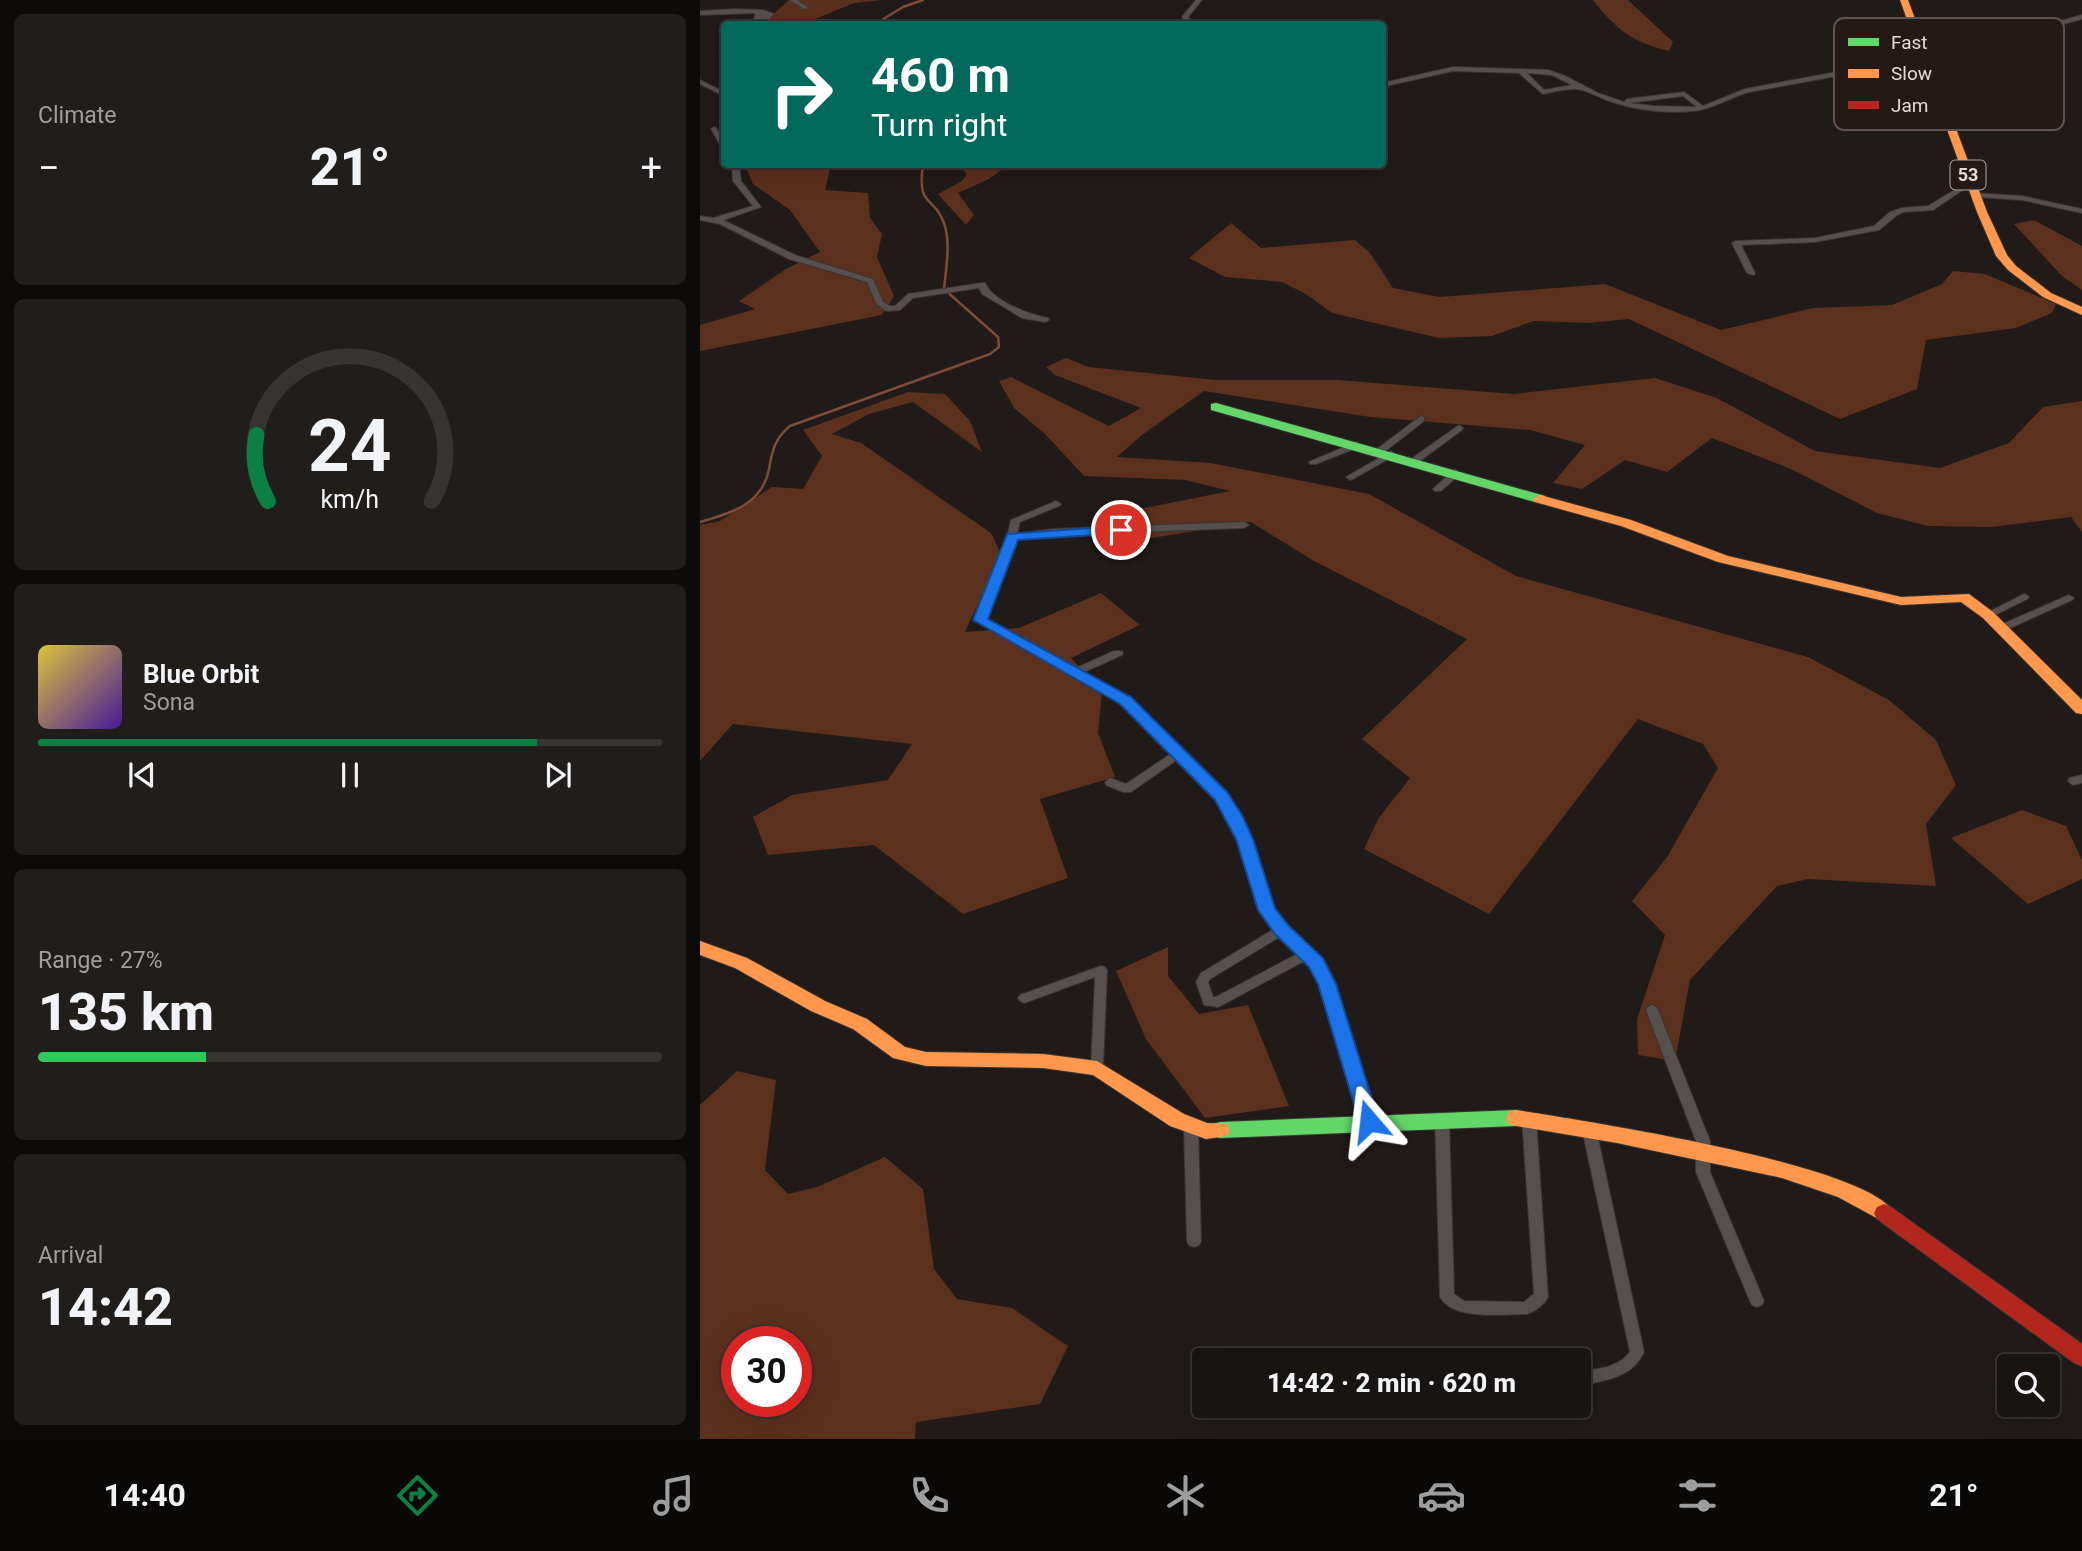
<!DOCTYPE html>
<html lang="en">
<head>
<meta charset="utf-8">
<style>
  :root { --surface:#181412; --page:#211d1b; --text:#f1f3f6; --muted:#9f9e9f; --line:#363332; --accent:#0b8043 }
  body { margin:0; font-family:Roboto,sans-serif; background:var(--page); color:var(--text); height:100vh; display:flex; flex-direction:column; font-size:26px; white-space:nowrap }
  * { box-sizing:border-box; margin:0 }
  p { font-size:23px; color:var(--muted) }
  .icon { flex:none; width:38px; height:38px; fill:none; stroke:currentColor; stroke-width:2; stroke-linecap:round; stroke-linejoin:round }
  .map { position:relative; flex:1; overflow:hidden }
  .panel { display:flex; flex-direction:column; gap:14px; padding:14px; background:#0d0b0a; width:700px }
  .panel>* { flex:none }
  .hud { position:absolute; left:21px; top:21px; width:665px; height:147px; border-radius:7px; box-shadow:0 7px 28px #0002,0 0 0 2px var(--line); background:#00695c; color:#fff; overflow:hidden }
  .buttons { position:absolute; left:1297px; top:1354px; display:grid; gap:14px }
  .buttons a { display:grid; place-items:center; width:63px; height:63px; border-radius:7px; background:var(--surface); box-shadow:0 7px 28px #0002,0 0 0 2px var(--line); font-size:35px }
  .speed { position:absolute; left:21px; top:1326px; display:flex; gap:14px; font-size:35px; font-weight:700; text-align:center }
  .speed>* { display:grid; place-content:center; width:91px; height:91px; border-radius:50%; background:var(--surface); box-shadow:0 7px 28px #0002,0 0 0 2px var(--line); line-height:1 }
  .speed .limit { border:10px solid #d22; background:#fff; color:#111 }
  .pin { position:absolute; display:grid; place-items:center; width:60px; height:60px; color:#fff; margin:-30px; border:4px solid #fff; border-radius:50%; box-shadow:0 2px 7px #0007 }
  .me { position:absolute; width:77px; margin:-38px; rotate:343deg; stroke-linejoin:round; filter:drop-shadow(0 0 5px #0008) }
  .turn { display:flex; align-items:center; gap:24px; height:147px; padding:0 35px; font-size:32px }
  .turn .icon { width:91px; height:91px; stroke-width:2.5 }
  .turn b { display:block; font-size:49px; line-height:60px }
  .big { font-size:52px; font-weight:800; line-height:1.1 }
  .panel .widget { flex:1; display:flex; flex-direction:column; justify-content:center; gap:10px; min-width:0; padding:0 24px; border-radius:10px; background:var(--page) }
  .panel .dial { align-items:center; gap:0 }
  .dial svg { height:182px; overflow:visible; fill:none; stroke:var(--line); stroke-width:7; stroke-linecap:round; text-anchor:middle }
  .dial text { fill:var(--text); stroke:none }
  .song { display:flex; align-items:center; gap:21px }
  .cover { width:84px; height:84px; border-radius:10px; background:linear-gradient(135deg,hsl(50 70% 55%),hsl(260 70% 35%)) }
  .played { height:7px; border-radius:4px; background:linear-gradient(90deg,var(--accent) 80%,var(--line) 80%) }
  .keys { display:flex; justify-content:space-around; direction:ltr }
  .heat { display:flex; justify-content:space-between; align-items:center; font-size:38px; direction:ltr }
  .charge { height:10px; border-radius:5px; background:linear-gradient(90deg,#34c759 27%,var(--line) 0) }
  .trip { position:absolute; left:492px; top:1348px; width:399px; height:70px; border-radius:7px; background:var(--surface); box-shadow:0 7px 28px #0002,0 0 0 2px var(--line); font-weight:800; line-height:70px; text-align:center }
  .menu { display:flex; height:112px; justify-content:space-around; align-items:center; background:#0a0807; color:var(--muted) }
  .menu .icon { width:49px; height:49px }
  .menu .active { color:var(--accent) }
  .menu b { font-size:32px; color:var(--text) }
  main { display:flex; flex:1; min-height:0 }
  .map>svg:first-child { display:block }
</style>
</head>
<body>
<main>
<section class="panel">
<div class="widget"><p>Climate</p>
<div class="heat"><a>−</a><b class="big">21°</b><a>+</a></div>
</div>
<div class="widget dial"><svg viewBox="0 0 100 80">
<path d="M14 69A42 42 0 1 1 86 69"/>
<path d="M14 69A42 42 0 0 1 9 40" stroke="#0b8043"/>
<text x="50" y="56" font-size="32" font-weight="700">24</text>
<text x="50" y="72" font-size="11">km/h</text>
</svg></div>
<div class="widget">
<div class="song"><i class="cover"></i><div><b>Blue Orbit</b><p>Sona</p></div></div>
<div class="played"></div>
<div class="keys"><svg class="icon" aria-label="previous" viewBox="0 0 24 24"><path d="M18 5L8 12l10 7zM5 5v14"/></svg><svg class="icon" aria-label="pause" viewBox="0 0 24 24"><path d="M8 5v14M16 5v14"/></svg><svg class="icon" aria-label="next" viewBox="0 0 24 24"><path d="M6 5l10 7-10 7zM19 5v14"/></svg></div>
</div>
<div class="widget"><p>Range · 27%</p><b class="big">135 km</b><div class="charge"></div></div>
<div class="widget"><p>Arrival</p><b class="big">14:42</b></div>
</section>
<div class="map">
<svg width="1382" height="1439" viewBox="0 0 1382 1439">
  <rect width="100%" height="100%" fill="#201a18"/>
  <g fill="#5b301c" fill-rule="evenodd">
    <path d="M89 0H182L154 3 103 24H47V20H67Z"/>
    <path d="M893 0H928L973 42 969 51C934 43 915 29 893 0Z"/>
    <path d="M45 165H131L125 190 168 193 170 218 182 234 177 257 194 296 182 315 0 351V325L55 309 39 301 86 269 120 252 90 210 53 184Z"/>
    <path d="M258 165H299L305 167 289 179 258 193 274 215 266 225 238 194 262 181 267 174Z"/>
    <path d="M1334 220 1382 246V290L1362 276 1314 224Z"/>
    <path d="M531 223 561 248 655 240 670 253 693 288 740 297 905 284 1021 330 1113 308 1192 305 1242 284 1253 271 1285 274 1356 304 1352 313 1316 328 1226 340 1217 389 1140 419 929 319 888 323 834 321 792 336 739 338 632 313 606 294 582 282 525 277 489 258Z"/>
    <path d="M366 358 389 367 516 380H638L814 394 955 378 1017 398 1115 451 1240 468 1309 443 1343 407 1382 401V532L1371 517 1291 527 1228 526 1177 513 1093 470 1012 438 967 472 925 460 882 489 853 483 885 445 830 430 670 417 504 391 442 435 417 457 511 463 669 494 816 576 1108 657 1189 700 1236 740 1256 785 1226 824 1236 886 1108 879 1077 886 990 980 975 1061 938 1055 937 1019 965 935 932 901 967 857 1018 768 1003 744 938 719 789 914 664 849 678 819 710 778 662 739 767 639 612 560 551 522 427 542 409 532 429 511 530 491 485 480 384 476 345 434 314 408 299 381 311 377 409 426 441 408 355 375 346 367Z"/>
    <path d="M208 392 245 394 270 421 282 452 213 402 169 414 132 434 161 443 291 533 301 554 265 632 319 628 401 593 440 625 371 658 402 691 398 733 415 777 340 799 368 878 263 914 174 845 68 855 53 817 92 795 188 780 212 744 33 724 0 761V525L20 521 72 487 103 489 122 456 103 430Z"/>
    <path d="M1322 810 1366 826 1382 860V879L1328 904 1251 838Z"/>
    <path d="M468 947V976L499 1014 548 1005 589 1106 505 1118 446 1039 416 971Z"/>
    <path d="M37 1071 76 1080 65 1170 88 1194 117 1187 185 1157 223 1189 234 1269 257 1299 312 1308 368 1346 340 1404 216 1422 215 1439H0V1105ZM37 1342H96V1402H37Z"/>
  </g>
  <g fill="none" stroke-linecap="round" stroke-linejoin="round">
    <g stroke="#7c4c37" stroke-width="2.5">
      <path d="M175 24 203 7 223 0"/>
      <path d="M0 522C31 513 62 505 69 469 72 451 75 438 90 426L290 354 299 347 298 337 244 289C246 268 251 243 244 223 233 193 217 210 223 164"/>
    </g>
    <g stroke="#393532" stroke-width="2">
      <g id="street">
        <path d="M90 0H97L109 8 104 9Z"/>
        <path d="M496 0H502L488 17 494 24H488L482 17Z"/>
        <path d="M36 9 63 10 74 14 68 20 54 19 55 13 0 15V11Z"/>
        <path d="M1382 15V19C1274 50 1164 72 1054 91 1032 95 1016 109 993 111 966 114 936 110 909 101 900 98 883 88 875 89 864 89 853 92 843 94L819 73 753 71 682 87V83L753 67 848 70 865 76 898 93 924 102 927 99 984 92 1003 106 1045 89 1217 57 1299 38ZM827 73 852 75 872 85 844 90ZM983 96 997 107 953 106 929 103Z"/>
        <path d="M0 80 24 92V96L0 84Z"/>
        <path d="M14 127 16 128 24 142V149L22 148 11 129Z"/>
        <path d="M32 164H39L41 181 61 207 23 220 95 255 173 279 183 302 190 306H195L208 294 282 283H285C294 302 328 314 348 318L349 320 345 322 322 318 282 294 279 288 213 298 200 310 186 311 176 303 167 282 89 259 20 224 0 220V216L13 218 53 206 33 181Z"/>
        <path d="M1271 180 1275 182 1273 183 1233 210 1203 212 1196 216 1179 230 1115 242 1041 245 1055 273 1054 275 1047 273 1032 243 1036 241 1115 238 1174 226 1190 212 1202 208 1228 206Z"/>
        <path d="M1273 193 1322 196 1382 209V213L1322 200 1276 197H1273Z"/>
        <path d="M721 416 724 417V421L683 453H677V449Z"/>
        <path d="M759 425 763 428 762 430 717 463H711V459Z"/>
        <path d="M656 442 659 443V447L616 464H610L609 462Z"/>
        <path d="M691 451 695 454 694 456 653 479 650 480 646 477Z"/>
        <path d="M756 470 760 473 759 475 741 491H735L733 489 735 487 753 471Z"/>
        <path d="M356 501 361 504 359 506 320 522 317 534 353 529 544 522 549 525 544 528 353 535 316 539 285 619 374 669 414 651H422L423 653 422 655 382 673 429 699 525 793 540 815 550 839 573 910 578 919 623 963 633 984 676 1121 674 1125 669 1126 664 1125 662 1121 621 984 612 966 606 960 522 1005 518 1007 504 1005 496 982 501 973 574 929C552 908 544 846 529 817 518 794 495 777 478 759L431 792H423L406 785 405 782 410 778 426 784 472 753 421 703 369 675 275 620 307 537 311 520ZM581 936 599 953 516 997H513L508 982 510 979Z"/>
        <path d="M1324 594 1327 595 1329 597 1327 599 1291 617 1288 618 1283 615Z"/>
        <path d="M1369 595 1374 598 1372 600 1306 630 1302 631 1297 628 1298 626Z"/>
        <path d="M1382 775V783L1373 785 1368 781 1369 778Z"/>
        <path d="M401 966 405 967 407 970 403 1068 402 1072 397 1073 392 1072 391 1068 395 977 324 1003 320 1001 318 998 320 995Z"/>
        <path d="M952 1005 956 1007 958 1010 1010 1141V1172L1064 1301 1062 1305 1057 1307 1052 1305 1050 1301 996 1172V1141L946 1010 948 1007Z"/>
        <path d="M742 1113 747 1114 749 1118 754 1294 764 1301 824 1302 834 1294 822 1118 824 1114 829 1113 834 1114 836 1118 848 1297C844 1305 835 1311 827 1314 802 1314 754 1321 740 1297L735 1118 737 1114Z"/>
        <path d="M491 1122 496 1123 498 1127 501 1241 499 1245 494 1247 489 1245 487 1241 484 1127 486 1123Z"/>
        <path d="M889 1124 894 1125 896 1129 944 1352C931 1379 905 1380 878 1386V1372C897 1369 918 1368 930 1352L882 1129 884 1125Z"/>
      </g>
    </g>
    <g stroke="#393532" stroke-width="2">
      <g id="fast">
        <path d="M516 403 845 496 847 499 845 502H835L511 410V404Z"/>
        <path d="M816 1110 823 1112 826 1118 823 1124 816 1126 520 1138 513 1136 510 1130 513 1124 520 1122Z"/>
      </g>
    </g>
    <g stroke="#393532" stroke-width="2">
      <g id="slow">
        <path d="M1200 0H1208L1287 212 1307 255 1316 266 1351 293 1382 307V315L1343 297 1308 270 1296 256 1277 212Z"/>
        <path d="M840 495 931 520 1028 556 1201 597 1269 594 1293 612 1382 700V714L1376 713 1283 618 1261 602 1201 605 1018 562 921 526 835 502 833 499Z"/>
        <path d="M0 941 47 958 125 1001 167 1019 205 1047 226 1052 343 1054 397 1061 484 1114 507 1123 527 1124 530 1130 527 1136 506 1139 470 1126 393 1075 343 1068 226 1066 193 1058 153 1029 111 1011 35 968 0 955Z"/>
        <path d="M816 1110C878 1120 1170 1164 1194 1213L1191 1219 1184 1222 1138 1197 1082 1178 917 1143 816 1126 809 1124 806 1118 809 1112Z"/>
      </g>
    </g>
    <g stroke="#393532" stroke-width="2">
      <path id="jam" d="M1184 1204 1191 1207 1382 1344V1366L1374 1363 1177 1219 1174 1213 1177 1207Z"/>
    </g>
    <use href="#street" fill="#55504e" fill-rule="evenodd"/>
    <use href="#fast" fill="#63d668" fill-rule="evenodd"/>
    <use href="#slow" fill="#ff974d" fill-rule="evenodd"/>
    <use href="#jam" fill="#b3261e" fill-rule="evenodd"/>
  </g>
  <path fill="#1a73e8" stroke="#114b97" stroke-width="2" d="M421 526 428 530 426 533 318 540 288 619 431 697 527 792 542 815 553 839 575 908 588 925 623 958 636 984 679 1121 676 1127H662L659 1121 618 984 609 967 575 934 558 910 536 839 515 800 420 704 273 620 307 534Z"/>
  <g text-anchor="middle" stroke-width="6" stroke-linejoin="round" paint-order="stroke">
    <rect fill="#241915" stroke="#a9a19e" stroke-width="2" x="1250.5" y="160.5" width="35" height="29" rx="5"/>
    <g font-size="18" font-weight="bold" fill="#e2dbd8">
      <text x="1268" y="181">53</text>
    </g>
  </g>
  <rect x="1134" y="18" width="230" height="112" rx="10" fill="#241915" stroke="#5d5350" stroke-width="2"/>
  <rect x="1148" y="38" width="31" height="8" fill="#63d668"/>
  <rect x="1148" y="69" width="31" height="9" fill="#ff974d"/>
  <rect x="1148" y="101" width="31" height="8" fill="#b3261e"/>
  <g font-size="19" fill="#e2dbd8">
    <text x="1191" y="49">Fast</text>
    <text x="1191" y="80">Slow</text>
    <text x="1191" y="112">Jam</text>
  </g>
</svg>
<div class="buttons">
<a><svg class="icon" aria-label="search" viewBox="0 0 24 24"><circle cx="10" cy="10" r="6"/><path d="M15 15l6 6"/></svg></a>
</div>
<div class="speed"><div class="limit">30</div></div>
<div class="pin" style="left:421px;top:530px;background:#d93025"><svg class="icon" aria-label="arrive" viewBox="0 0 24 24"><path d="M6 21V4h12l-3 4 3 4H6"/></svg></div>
<svg class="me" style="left:669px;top:1121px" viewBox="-20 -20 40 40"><path d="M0-17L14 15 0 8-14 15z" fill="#1a73e8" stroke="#fff" stroke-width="4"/></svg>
<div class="trip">14:42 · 2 min · 620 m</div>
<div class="hud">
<div class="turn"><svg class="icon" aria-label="right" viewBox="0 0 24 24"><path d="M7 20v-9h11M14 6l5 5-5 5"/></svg><div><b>460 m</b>Turn right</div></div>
</div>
</div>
</main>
<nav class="menu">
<b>14:40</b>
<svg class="icon active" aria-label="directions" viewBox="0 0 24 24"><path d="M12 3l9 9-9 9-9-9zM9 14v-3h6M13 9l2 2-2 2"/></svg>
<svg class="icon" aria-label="music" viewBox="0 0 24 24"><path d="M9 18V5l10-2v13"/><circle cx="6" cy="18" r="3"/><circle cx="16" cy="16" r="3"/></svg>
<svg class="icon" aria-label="phone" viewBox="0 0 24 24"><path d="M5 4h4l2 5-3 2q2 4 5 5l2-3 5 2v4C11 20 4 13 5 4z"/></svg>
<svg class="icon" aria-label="climate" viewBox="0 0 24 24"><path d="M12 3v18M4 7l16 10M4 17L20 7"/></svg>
<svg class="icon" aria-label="car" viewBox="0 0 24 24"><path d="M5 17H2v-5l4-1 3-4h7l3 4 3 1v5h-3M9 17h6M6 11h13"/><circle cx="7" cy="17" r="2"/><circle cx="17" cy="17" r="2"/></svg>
<svg class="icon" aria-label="filters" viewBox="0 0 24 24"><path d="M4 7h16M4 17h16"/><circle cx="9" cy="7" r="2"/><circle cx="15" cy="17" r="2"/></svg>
<b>21°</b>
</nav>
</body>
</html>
